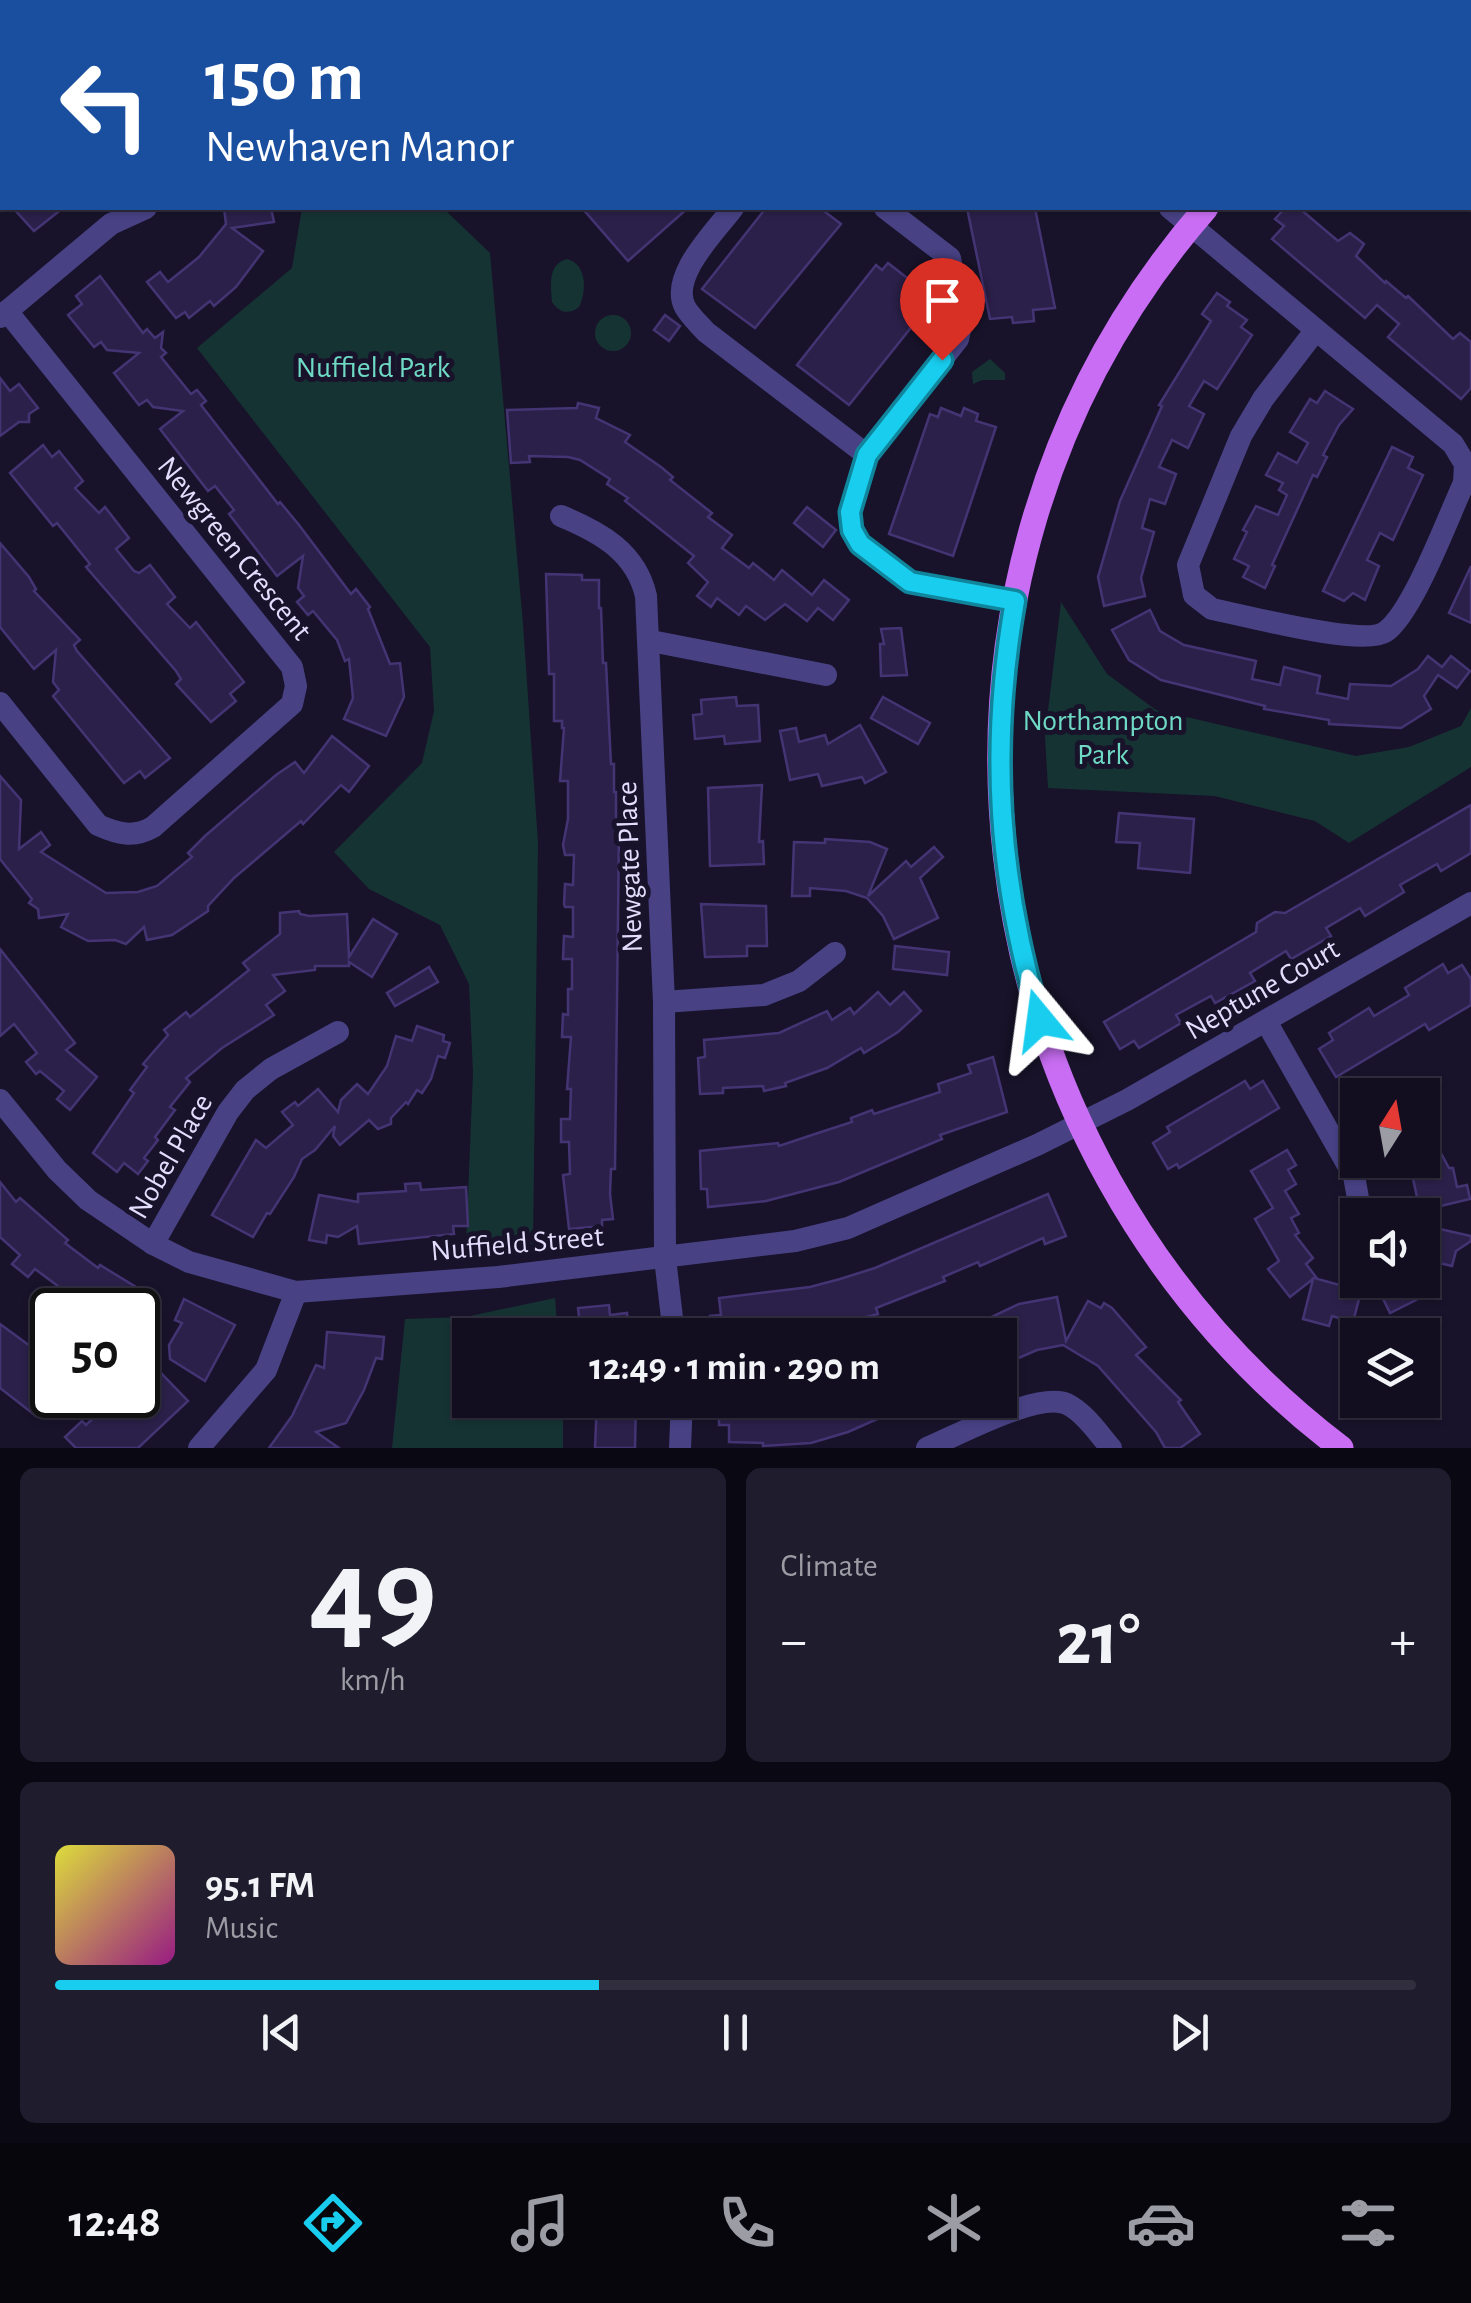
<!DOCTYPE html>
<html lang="en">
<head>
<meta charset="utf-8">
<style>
  :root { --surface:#120e20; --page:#1f1c2d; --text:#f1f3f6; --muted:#9c9ca5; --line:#312e3e; --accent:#19cdee }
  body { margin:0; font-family:"Alegreya Sans",sans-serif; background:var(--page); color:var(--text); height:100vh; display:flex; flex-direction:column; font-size:38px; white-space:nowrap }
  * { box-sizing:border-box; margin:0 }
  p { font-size:32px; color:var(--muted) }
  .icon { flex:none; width:55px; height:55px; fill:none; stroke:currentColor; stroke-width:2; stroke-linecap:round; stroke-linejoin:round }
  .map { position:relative; height:1448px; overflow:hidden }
  .details { display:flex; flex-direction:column; gap:20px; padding:20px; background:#0a0812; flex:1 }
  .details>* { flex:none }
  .banner { position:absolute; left:0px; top:0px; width:1472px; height:210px; box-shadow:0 2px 8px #0004,0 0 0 2px var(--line); background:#1a4fa0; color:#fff; overflow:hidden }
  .needle { width:65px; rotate:11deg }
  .controls { position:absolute; left:1340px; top:1078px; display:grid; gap:20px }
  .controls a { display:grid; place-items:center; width:100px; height:100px; border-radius:0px; background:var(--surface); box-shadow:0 2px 8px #0004,0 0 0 2px var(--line); font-size:50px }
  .speed { position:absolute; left:30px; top:1288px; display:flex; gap:20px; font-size:50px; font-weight:700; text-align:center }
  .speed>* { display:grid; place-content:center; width:130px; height:130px; border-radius:50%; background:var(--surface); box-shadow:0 2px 8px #0004,0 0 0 2px var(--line); line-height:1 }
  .speed .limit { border:5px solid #111; border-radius:15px; background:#fff; color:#111 }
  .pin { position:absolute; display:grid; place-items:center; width:85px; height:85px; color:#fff; margin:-102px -42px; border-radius:50% 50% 50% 0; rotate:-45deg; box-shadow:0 0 10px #0007 }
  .pin .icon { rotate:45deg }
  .me { position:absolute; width:110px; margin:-55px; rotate:344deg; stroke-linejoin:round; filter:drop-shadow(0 0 8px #0008) }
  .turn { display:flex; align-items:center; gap:35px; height:210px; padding:0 40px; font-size:45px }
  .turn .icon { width:130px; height:130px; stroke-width:2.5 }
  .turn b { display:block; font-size:70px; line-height:85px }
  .big { font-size:75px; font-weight:700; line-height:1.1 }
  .details .card { flex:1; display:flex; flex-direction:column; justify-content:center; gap:15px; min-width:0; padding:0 35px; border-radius:15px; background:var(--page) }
  .details .dial { align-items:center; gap:0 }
  .dial b { font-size:130px; line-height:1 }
  .song { display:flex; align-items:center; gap:30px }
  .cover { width:120px; height:120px; border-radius:15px; background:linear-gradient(135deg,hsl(60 70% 55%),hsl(310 70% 35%)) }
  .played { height:10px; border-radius:5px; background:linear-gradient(90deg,var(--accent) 40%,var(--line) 40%) }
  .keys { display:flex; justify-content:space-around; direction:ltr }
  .heat { display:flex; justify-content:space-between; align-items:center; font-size:55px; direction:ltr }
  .details .tiles { flex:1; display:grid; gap:20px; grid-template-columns:1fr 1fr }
  .card:last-child { grid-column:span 2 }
  .trip { position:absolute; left:452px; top:1318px; width:565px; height:100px; border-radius:0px; background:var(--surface); box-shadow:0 2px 8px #0004,0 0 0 2px var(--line); font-weight:700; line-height:100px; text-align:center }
  .dock { display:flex; height:160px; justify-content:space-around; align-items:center; background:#07060d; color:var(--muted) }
  .dock .icon { width:70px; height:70px }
  .dock .active { color:var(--accent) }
  .dock b { font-size:45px; color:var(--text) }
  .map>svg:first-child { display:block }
</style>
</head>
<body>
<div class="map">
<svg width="1471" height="1448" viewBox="0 0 1471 1448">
  <rect width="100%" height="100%" fill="#18132a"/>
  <g fill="#163333">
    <path d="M0 0H275L2 2 0 151Z"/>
    <path d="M302 208H443L490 253 523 624 538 843 533 1244 466 1246 473 1073 469 984 440 925 369 889 334 852 422 763 434 711 430 647 197 348 292 268Z"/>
    <path d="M567 259C587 264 587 291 579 307 569 315 559 313 552 302 551 285 547 265 567 259Z"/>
    <circle cx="613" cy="333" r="18"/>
    <path d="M990 359 1005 373V380H982L973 384 972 372Z"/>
    <path d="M1061 602 1107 674 1156 710 1356 756 1409 747 1461 726 1471 708V767L1349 843 1315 821 1215 796 1048 788 1045 736Z"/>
    <path d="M555 1298 558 1335H470V1400H563V1448H392L405 1319 465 1317Z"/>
  </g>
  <g fill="#2b2049" stroke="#443474" stroke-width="2.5">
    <path d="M13 208H63L34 231Z"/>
    <path d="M224 208H271L274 222 232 228 263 251 236 287 214 306 210 301 189 318 185 312 176 318 147 282 160 272 168 282 199 257 226 224Z"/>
    <path d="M582 208H688L628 261Z"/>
    <path d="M766 208H820L841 224 755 328 702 289Z"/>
    <path d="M967 208H1035L1055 308 1033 310 1034 321 1013 323 1012 317 990 319Z"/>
    <path d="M1285 208H1299L1338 241 1350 233 1364 244 1356 256 1385 283 1386 281 1406 298 1408 296 1453 339 1460 333 1471 342V388L1461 399 1388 337 1399 324 1377 305 1365 318 1272 239 1284 226 1275 219Z"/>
    <path d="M888 263 934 299 849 405 797 365 876 265 882 270Z"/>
    <path d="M100 276 143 333 147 329 155 338 163 332 161 348 166 353 161 357 191 394 197 390 206 401 201 405 278 504 280 502 299 525 351 594 356 589 370 607 368 609 390 664 400 663 404 697 386 736 344 719 353 698 349 659 345 661 337 640 313 611 308 615 297 602 304 596 298 588 303 556 277 576 229 514 234 510 215 486 208 491 160 429 183 411 153 407 147 400 139 405 114 373 139 353 107 350 101 342 94 347 68 315 82 304 76 296Z"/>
    <path d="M1217 293 1230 302 1227 306 1247 320 1241 327 1252 335 1217 389 1204 381 1189 406 1204 414 1188 448 1172 440 1159 467 1176 474 1165 504 1150 499 1142 528 1154 532 1141 578 1145 596 1104 606 1098 577 1120 501 1162 406 1159 405 1211 321 1202 314Z"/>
    <path d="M665 315 680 326 669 341 654 330Z"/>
    <path d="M0 378 10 391 19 384 38 408 29 414V422H19L0 436Z"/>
    <path d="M1325 391 1353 409 1339 425 1323 455 1327 457 1317 477 1313 475 1272 565 1275 566 1265 588 1243 577 1249 566 1234 559 1247 532 1243 530 1256 506 1278 515 1287 495 1279 490 1283 483 1266 475 1278 453 1297 463 1308 443 1290 432 1310 399 1317 403Z"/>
    <path d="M578 403 599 408 596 418 630 435 625 442 661 467 673 477 670 480 712 513 708 517 732 535 722 548 749 568 753 563 774 580 782 570 812 595 824 580 849 600 833 620 818 608 807 621 785 604 765 620 746 606 739 615 717 598 711 607 697 596 708 582 688 563 694 556 625 501 628 498 607 484 610 479 580 460 568 457 529 456 530 462 511 463 507 410 577 408Z"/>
    <path d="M941 408 961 416 964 408 978 414 976 421 996 427 953 556 889 534 930 414 938 417Z"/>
    <path d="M43 445 52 457 59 451 83 481 75 488 99 513 105 507 129 538 116 549 134 571 139 573 150 565 175 597 167 604 190 628 196 622 244 682 230 694 236 701 211 722 176 684 181 679 176 671 86 567 90 564 57 523 53 526 10 473Z"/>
    <path d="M1392 447 1413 457 1408 468 1423 475 1393 540 1380 533 1367 560 1379 566 1365 600 1353 593 1344 601 1323 591Z"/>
    <path d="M807 507 836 530 823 547 794 523Z"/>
    <path d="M0 543 29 577 36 589 34 591 80 640 74 645 77 651 170 758 145 778 140 771 124 783 53 696 59 690 53 682 56 650 34 669 0 627Z"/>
    <path d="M1471 566V623L1449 613Z"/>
    <path d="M546 574 582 575V580H599V608H601L603 663H606L611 764H614V792H616V833H619L615 1169H611L610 1194 613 1219 602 1220V1226L569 1229 563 1175 570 1174 569 1142H561V1119H570L571 1089H567L571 1037H562L563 1014 568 1015V989H572V959H563L564 936 573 937V907H565L564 904 565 884 573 885 574 855H565L563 845 568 819V781H560L564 728H562V721H554V674H549Z"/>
    <path d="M1150 610 1160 631 1184 645 1256 661 1252 679 1280 685 1284 667 1320 676 1317 693 1348 699 1350 684 1391 686 1418 669 1428 656 1442 667 1451 656 1470 671 1457 688 1438 675 1424 696 1431 709 1401 728 1329 724V720L1264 709 1265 706 1161 680 1129 660 1112 630Z"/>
    <path d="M901 628 907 675 881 676 880 644H884L881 629Z"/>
    <path d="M736 697 737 706 758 705 760 741 725 744 724 736 695 739 693 715 702 714 701 700Z"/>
    <path d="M883 697 930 723 918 744 871 718Z"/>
    <path d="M860 725 886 772 865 783 862 777 822 786 818 774 790 780 780 731 796 728 799 742 825 735 828 744Z"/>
    <path d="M332 736 369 766 349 792 341 785 303 824 301 821 234 878 208 906V911L172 935 147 940 144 927 126 944 115 940 88 941 61 927 68 914 39 918 38 909 29 903 32 899 0 859V776L21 800 19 849 41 832 50 845 41 852 106 893 138 892 157 886 192 857 188 853 205 836 276 775 295 762 304 773Z"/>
    <path d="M762 785 759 842 763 841 764 864 710 866 708 788Z"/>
    <path d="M1471 805V853L1441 871 1437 864 1400 885 1404 892 1365 916 1360 908 1326 928 1331 936 1291 959 1286 951 1250 973 1255 981 1215 1003 1211 996 1176 1015 1181 1023 1139 1048 1134 1041 1120 1049 1104 1022 1256 932 1257 923 1275 912 1285 913Z"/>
    <path d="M1119 813 1194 819 1190 873 1138 868 1140 843 1116 842Z"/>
    <path d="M825 839 870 842 887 849 868 896 906 861 911 867 934 847 943 857 920 878 938 918 894 939 883 916 867 898 846 891 810 888V896H792L794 842 825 843Z"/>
    <path d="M701 904 766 906 767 946H747V956L705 957Z"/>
    <path d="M299 911 300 914 309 916 347 914 349 957 373 919 397 934 372 977 349 962V966H315V970L273 975 285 991 266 1005 274 1015 222 1048 186 1078 190 1082 170 1107 175 1110 155 1137 158 1140 144 1158 148 1161 138 1174 124 1163 117 1172 93 1153 134 1093 130 1090 147 1067 143 1064 168 1035 164 1030 186 1012 190 1017 249 970 243 963 280 934V913Z"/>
    <path d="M895 946 949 952 947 975 893 969Z"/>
    <path d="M0 949 75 1043 66 1050 97 1077 70 1110 57 1099 64 1091 40 1071 36 1074 26 1062 37 1053 14 1024 0 1036Z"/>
    <path d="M1443 964 1448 973 1462 965 1471 979V1005L1429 1030 1425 1024 1336 1077 1319 1049 1333 1040 1329 1033 1369 1008 1374 1016 1409 995 1405 988Z"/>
    <path d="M429 967 438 982 395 1006 387 993Z"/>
    <path d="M878 992 890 1005 904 992 921 1011 898 1032 864 1053 861 1048 827 1068 785 1083 786 1086 764 1091 763 1086 723 1088V1093L700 1094 698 1058 705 1057 704 1040 779 1033 827 1011 832 1020 850 1008 854 1014Z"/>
    <path d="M417 1026 444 1035 443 1041 450 1043 445 1058 438 1056 431 1079 422 1093 417 1090 408 1104 406 1102 391 1118V1124L378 1129 369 1120 340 1145 333 1136 335 1126 315 1150 302 1159 294 1177 270 1214 267 1213 253 1237 212 1215 256 1140 266 1148 293 1125 282 1112 295 1102 298 1106 318 1089 338 1112 341 1100 357 1084 368 1094 387 1066 396 1036 412 1041Z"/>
    <path d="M993 1057 1007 1112 940 1135 942 1139 839 1182 766 1201 708 1207 707 1189H701L700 1151 778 1143 779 1146 818 1133 852 1122 851 1118 872 1110 874 1114 940 1092 938 1084 971 1073 968 1065Z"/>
    <path d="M1245 1081 1250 1089 1263 1081 1279 1108 1179 1168 1177 1164 1168 1169 1153 1143 1170 1132 1167 1127Z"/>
    <path d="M1422 1118 1449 1168H1453L1457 1187 1467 1185 1470 1199 1420 1211 1409 1160H1422Z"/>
    <path d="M1287 1150 1296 1165 1288 1170 1296 1184 1285 1191 1299 1214 1291 1218 1299 1233 1295 1235 1313 1258 1306 1264 1316 1277 1314 1278 1343 1286 1345 1277 1364 1280 1353 1322 1332 1316 1329 1326 1303 1319 1313 1279 1290 1297 1268 1269 1279 1261 1255 1219 1273 1208 1251 1171Z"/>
    <path d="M0 1182 16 1202 20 1198 68 1240 65 1243 98 1268 100 1265 154 1298 148 1310H90L35 1269 28 1277 12 1264 20 1255 0 1237Z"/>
    <path d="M420 1183 421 1190 466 1187 468 1226H453L454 1234 359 1244 357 1226 338 1237 327 1235 326 1243 309 1240 319 1195 358 1202V1194L406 1191 405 1184Z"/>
    <path d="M1048 1194 1066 1236 1045 1244 1043 1238 980 1266 978 1262 943 1277 945 1281 876 1308 878 1314 846 1322 848 1329 820 1335H712L710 1316 721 1315 719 1298 810 1287 840 1279 875 1268Z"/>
    <path d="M1422 1225 1471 1236V1241L1456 1251 1452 1266 1422 1259Z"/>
    <path d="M1374 1280H1414L1422 1297 1390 1313Z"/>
    <path d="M1057 1297 1066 1341 1088 1301 1101 1308 1104 1303 1112 1308 1146 1347 1136 1355 1181 1400 1178 1402 1200 1434 1180 1448H1165L1156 1432 1098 1366 1063 1345 1037 1350 1012 1361 1000 1335H954L1019 1304Z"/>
    <path d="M184 1299 235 1325 205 1381 170 1359 169 1345 182 1323 175 1320Z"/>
    <path d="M609 1305 610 1315 627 1313 629 1330 581 1335 578 1308Z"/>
    <path d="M0 1324 41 1354 44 1364 52 1371V1396L36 1416 0 1388Z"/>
    <path d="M327 1332 384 1337 382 1359 376 1358 364 1390 346 1423 316 1432 339 1448H269L292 1416 316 1365 324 1368Z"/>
    <path d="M161 1373 188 1401 138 1448H76L65 1437 82 1421 86 1425 118 1395H138Z"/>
    <path d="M597 1400 636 1401 635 1448H595Z"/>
    <path d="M719 1400H920L848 1432 811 1443 763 1446V1443L729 1442V1425H719Z"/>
  </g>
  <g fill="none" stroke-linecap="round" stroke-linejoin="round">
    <g stroke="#484285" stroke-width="22">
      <path d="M412 0 414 2"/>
      <path d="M911 0 914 2"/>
      <path d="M733 208C716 231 669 276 685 307 690 316 699 324 706 332L867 455"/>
      <path d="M885 208 950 258 962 322 958 339 867 455 850 512 852 529 860 544 909 582 1015 601"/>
      <path d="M1170 208 1453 444 1465 464 1464 483C1448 517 1413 613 1385 632 1363 647 1243 615 1212 609L1194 595 1188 565 1241 436 1263 399 1315 331"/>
      <path d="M0 317 111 224 146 208"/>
      <path d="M561 516C600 532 636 552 646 596L664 1002 665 1258 674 1335"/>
      <path d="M651 641 826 675"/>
      <path d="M0 703 98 825C118 834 134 838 153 827L292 704 296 686 292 667 7 311"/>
      <path d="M664 1002 764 995 799 981 835 953"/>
      <path d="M1267 1023 1354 1176 1361 1215"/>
      <path d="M0 1100 57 1170 88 1200 153 1244 189 1262 296 1292 498 1277 795 1241 848 1228 1037 1145 1127 1100 1471 903"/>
      <path d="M153 1244 228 1112 245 1090 271 1069 338 1032"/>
      <path d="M199 1448 266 1370 296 1292"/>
      <path d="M680 1448 682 1400"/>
      <path d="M927 1448C958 1435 1038 1391 1067 1404 1085 1413 1098 1433 1111 1448"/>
    </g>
    <g stroke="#c96ef4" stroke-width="25">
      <path d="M1462 2 1467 0"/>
      <path d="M1206 208C881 580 951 1151 1341 1448"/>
    </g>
  </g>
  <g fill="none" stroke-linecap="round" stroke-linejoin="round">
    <g stroke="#10859b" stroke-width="25">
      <path id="route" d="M942 360 867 455 850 512 852 530 860 544 910 582 1015 601C989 747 998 879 1040 1020"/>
    </g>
    <use href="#route" stroke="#19cdee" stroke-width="18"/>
  </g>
  <g text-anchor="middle" stroke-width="10" stroke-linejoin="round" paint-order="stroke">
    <g font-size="30" fill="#6ed9c4" stroke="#18132a">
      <text x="373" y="377">Nuffield Park</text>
      <text x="1103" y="730">Northampton<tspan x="1103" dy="34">Park</tspan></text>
    </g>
    <g font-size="30" fill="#e3defd" stroke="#18132a">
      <text transform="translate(235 548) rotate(51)" y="10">Newgreen Crescent</text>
      <text transform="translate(629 867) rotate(-92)" y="10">Newgate Place</text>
      <text transform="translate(1262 989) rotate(-30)" y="10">Neptune Court</text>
      <text transform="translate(170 1156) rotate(-60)" y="10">Nobel Place</text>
      <text transform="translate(517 1243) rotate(-5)" y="10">Nuffield Street</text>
    </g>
  </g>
</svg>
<div class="controls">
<a><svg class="needle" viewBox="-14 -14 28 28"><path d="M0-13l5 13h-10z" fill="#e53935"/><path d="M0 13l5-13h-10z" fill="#9c9ca5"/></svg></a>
<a><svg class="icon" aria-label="sound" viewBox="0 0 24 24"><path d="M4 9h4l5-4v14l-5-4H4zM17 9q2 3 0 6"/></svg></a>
<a><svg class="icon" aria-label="layers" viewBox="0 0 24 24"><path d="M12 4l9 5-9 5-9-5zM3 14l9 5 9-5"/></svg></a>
</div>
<div class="speed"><div class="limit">50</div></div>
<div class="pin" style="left:942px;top:360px;background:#d93025"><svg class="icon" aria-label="arrive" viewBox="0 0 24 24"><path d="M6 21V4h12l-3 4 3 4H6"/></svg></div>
<svg class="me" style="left:1040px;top:1020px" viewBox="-20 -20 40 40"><path d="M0-17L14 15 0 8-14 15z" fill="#19cdee" stroke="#fff" stroke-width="4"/></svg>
<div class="trip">12:49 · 1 min · 290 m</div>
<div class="banner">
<div class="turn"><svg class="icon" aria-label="left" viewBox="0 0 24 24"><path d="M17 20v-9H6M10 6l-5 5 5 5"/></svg><div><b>150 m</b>Newhaven Manor</div></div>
</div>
</div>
<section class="details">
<div class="tiles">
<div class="card dial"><b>49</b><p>km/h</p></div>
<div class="card"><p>Climate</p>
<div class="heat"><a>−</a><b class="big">21°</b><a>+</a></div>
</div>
<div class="card">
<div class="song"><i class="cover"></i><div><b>95.1 FM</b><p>Music</p></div></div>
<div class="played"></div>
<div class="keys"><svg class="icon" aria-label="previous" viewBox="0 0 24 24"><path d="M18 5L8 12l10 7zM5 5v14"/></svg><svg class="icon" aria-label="pause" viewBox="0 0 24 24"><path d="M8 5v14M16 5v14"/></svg><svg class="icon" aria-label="next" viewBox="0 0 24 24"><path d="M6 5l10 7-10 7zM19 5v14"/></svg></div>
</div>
</div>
</section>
<nav class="dock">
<b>12:48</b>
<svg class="icon active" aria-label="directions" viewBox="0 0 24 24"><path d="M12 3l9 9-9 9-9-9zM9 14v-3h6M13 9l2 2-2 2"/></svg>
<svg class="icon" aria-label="music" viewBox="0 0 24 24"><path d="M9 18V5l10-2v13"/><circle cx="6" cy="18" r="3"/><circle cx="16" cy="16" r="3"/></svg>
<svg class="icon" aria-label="phone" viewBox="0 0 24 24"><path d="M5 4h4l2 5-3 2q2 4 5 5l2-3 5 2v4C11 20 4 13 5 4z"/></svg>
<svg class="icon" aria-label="climate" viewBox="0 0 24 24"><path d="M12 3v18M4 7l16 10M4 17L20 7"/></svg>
<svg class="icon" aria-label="car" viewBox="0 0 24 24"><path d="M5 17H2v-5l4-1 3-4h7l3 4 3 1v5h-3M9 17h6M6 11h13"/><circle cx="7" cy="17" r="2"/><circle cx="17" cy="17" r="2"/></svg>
<svg class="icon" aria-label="filters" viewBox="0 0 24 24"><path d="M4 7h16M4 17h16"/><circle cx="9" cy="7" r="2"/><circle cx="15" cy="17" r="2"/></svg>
</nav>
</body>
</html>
